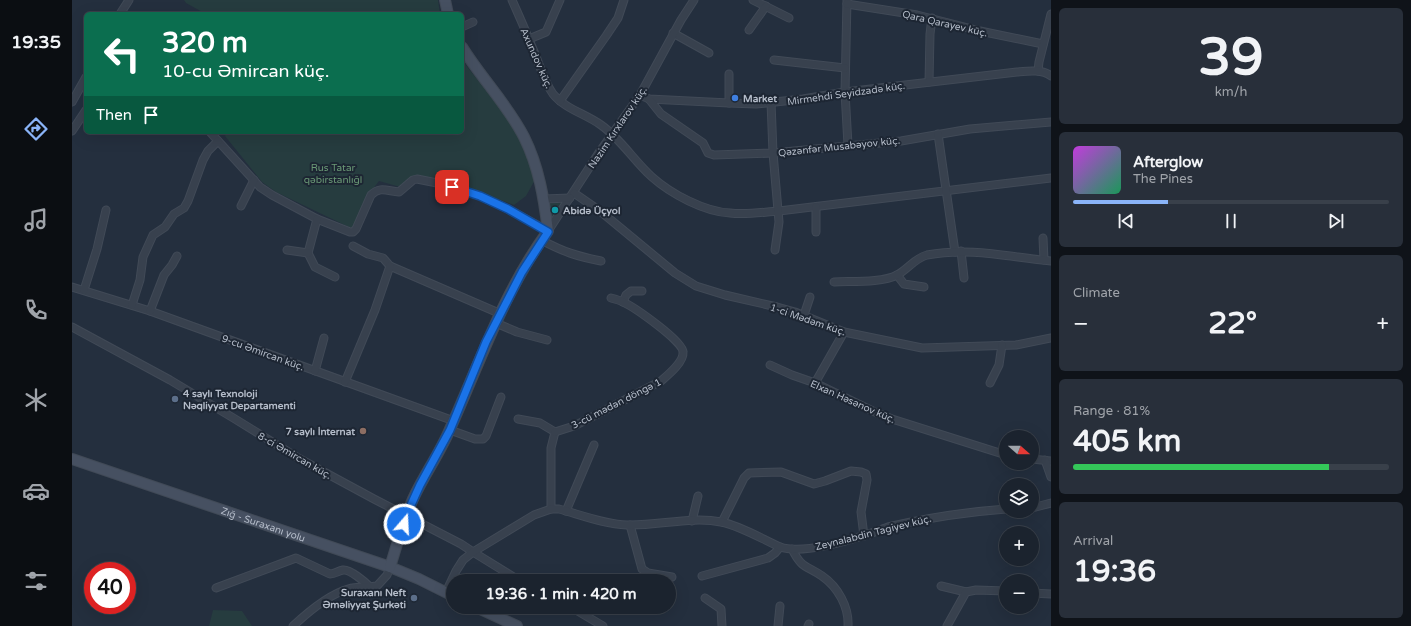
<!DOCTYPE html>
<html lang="en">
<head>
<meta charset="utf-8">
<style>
  :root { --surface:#1b232e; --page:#282f3a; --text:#f1f3f6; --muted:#a0a4aa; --line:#39404a; --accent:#8ab4f8 }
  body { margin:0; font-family:"Varela Round",sans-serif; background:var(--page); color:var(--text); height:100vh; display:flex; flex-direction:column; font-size:15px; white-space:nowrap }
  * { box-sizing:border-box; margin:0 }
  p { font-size:13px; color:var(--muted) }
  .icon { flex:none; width:22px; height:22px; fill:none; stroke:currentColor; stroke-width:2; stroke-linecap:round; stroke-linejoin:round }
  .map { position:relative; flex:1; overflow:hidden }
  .sheet { display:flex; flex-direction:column; gap:8px; padding:8px; background:#0f1319; width:360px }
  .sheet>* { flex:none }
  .banner { position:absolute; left:12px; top:12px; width:380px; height:122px; border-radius:6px; box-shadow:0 4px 16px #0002,0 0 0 1px var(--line); background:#0b6e4f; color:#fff; overflow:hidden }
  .needle { width:26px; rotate:111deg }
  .controls { position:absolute; left:927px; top:430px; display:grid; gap:8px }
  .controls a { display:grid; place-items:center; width:40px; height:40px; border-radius:50%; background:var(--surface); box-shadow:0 4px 16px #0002,0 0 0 1px var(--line); font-size:20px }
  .speed { position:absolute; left:12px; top:562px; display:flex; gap:8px; font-size:20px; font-weight:700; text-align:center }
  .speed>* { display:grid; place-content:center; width:52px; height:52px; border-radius:50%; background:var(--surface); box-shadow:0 4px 16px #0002,0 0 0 1px var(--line); line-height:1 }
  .speed .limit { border:6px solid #d22; background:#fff; color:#111 }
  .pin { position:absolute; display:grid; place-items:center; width:34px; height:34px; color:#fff; margin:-17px; border-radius:8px; box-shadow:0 2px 6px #0006 }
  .me { position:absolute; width:44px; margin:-22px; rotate:19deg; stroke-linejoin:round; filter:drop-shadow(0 0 3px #0008) }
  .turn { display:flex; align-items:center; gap:14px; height:84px; padding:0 12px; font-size:18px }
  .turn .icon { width:52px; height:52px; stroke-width:2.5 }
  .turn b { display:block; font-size:28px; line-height:34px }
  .then { display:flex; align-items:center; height:38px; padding:0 12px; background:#0003; gap:8px; font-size:15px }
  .big { font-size:30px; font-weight:800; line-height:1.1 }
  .sheet .widget { flex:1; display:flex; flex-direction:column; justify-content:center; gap:6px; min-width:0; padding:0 14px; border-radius:6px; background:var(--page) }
  .sheet .dial { align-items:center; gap:0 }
  .dial b { font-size:52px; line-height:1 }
  .song { display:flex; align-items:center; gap:12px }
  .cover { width:48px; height:48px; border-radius:6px; background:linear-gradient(135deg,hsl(290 70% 55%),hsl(150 70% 35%)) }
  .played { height:4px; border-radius:2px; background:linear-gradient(90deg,var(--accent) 30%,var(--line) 30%) }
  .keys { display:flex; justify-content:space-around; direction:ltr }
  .heat { display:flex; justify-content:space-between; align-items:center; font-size:22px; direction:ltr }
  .charge { height:6px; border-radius:3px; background:linear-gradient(90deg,#34c759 81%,var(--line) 0) }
  .trip { position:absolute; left:374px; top:574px; width:230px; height:40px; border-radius:20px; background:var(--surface); box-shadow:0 4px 16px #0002,0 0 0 1px var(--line); font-weight:800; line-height:40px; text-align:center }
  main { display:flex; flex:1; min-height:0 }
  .dock { display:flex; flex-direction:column; width:72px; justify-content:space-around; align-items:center; background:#0b0e12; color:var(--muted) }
  .dock .icon { width:28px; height:28px }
  .dock .active { color:var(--accent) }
  .dock b { font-size:18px; color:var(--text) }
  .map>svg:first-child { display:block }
</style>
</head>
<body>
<main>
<nav class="dock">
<b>19:35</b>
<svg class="icon active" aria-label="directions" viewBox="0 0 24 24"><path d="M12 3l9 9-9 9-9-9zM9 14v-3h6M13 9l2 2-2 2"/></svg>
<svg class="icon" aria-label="music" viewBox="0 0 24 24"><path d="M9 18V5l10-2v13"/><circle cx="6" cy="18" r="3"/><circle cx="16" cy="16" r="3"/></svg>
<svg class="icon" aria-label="phone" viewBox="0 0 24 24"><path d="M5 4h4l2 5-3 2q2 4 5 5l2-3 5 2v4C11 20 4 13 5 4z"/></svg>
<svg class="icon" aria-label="climate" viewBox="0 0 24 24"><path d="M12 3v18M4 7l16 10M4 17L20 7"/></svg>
<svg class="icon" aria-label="car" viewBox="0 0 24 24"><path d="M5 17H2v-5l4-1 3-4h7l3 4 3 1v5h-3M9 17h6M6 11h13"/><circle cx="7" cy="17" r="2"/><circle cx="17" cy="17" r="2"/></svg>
<svg class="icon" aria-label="filters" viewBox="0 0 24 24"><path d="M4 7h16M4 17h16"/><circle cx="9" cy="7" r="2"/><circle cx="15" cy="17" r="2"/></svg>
</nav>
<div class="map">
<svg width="979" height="626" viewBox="0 0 979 626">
  <rect width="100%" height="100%" fill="#242f3e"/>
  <g fill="#263c3f">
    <path d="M112 0H366L368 14H134L114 3Z"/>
    <path d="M390 60 442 126 451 141 464 178 454 196 442 205 383 184 342 176 328 187 307 181 297 194 281 229 204 192 190 182 153 136 155 132H390Z"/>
    <path d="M476 203H491L478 221Z"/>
    <path d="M141 610 170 611 180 626H137Z"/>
  </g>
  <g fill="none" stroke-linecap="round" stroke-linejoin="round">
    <g stroke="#414a57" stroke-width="9">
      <g id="street">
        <path d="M440 0C447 16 454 31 460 47 467 62 471 80 481 94 493 109 514 114 529 125 549 139 562 161 580 177 599 194 633 212 658 213 675 215 691 212 707 211L979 178"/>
        <path d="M681 0 717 18"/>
        <path d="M775 0 773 92 776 145"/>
        <path d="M775 4 845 15 908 31 971 44"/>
        <path d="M48 14 57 0"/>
        <path d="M390 27 401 22"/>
        <path d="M677 30 694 6"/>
        <path d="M601 33 637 53"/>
        <path d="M457 39 474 32 488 0"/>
        <path d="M702 60 773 68"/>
        <path d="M966 71 967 62 979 14"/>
        <path d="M657 74V103"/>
        <path d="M857 82 858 34 860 18"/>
        <path d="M568 95 577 99 657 103 684 104 731 99 773 92 945 72C956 71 970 69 979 76"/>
        <path d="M577 99 589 114 631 143 636 153 642 155 701 153 829 141 898 129 979 122"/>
        <path d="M488 101 534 36 546 18 552 0"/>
        <path d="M0 102 14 77"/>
        <path d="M699 102 701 153 707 222 703 250"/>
        <path d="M0 131 14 110"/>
        <path d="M138 132 188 187 200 195 245 219 278 232H281L284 229 299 195C308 186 315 191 327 192L341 180 345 179 370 184 408 196 436 209 476 231 528 151 568 95 609 20 622 0"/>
        <path d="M866 134 883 252"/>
        <path d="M502 193 528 211 603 273 624 286 653 295 705 307 723 312 772 332 850 348 944 345 979 338"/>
        <path d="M472 199 498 198"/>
        <path d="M169 206 182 180"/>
        <path d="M245 219 236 253 243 267 263 277"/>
        <path d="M744 232V207"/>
        <path d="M971 238 972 260"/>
        <path d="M469 240C492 252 504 256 529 261"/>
        <path d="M281 246 296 254 311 258 318 266 429 314"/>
        <path d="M215 250 236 253"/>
        <path d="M889 251 892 278"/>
        <path d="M825 275 832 284 852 287"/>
        <path d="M762 282C779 281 810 283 825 275 835 270 843 258 855 255 899 247 936 257 979 261"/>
        <path d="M0 287 78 311 382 421"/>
        <path d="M12 290 25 249 34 210"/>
        <path d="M551 302 554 295 559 291H570"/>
        <path d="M60 305 68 280 71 257 81 235 93 227 102 214 112 208 116 201 131 160 136 151 146 141"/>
        <path d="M78 311 92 275 100 265 105 256"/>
        <path d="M732 315 738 297"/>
        <path d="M424 323 445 332 475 340"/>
        <path d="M0 327 98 380 163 419 228 459 302 499 389 544 401 552 448 581"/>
        <path d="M698 365 720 375 743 383 805 413 820 419 934 455"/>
        <path d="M243 371 252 338"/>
        <path d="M273 382 303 310 318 266"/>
        <path d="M743 383 772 332"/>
        <path d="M918 383 927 365 930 345"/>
        <path d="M446 419 468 423 483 432 479 448V509"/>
        <path d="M378 430 403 439H411L414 436 429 397"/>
        <path d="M483 432 502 426 516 419 589 381C596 375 612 362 611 352 611 341 562 307 551 302 547 300 543 299 539 298"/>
        <path d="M960 459 979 461"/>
        <path d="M973 460 979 477"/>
        <path d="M960 508 979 503"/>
        <path d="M494 511 522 445"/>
        <path d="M620 521 626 496"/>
        <path d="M650 522 672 478 677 473 709 472 742 484 753 481 779 471 789 472 794 474 795 480 789 512 792 536"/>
        <path d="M558 525 570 569 576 573 600 577"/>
        <path d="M720 549C730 569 734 565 750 576 766 587 777 607 776 626"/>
        <path d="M630 576 696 558 703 553 708 547"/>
        <path d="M869 586 894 592"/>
        <path d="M144 588 224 558 258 574C263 574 266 571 271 570 278 569 293 582 298 587"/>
        <path d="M374 592 384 571 391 560 401 552 462 515 479 509H487C509 515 532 524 555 525 586 526 619 516 649 522 669 526 690 539 708 547 730 554 768 543 790 536 798 534 807 530 816 527 854 518 894 512 934 509"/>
        <path d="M960 593 979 594"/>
        <path d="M633 598 649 609 650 626"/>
        <path d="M499 607 531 626"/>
        <path d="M221 626C235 613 258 594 276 589 286 586 295 588 305 586L315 575 318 567"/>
        <path d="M706 626 708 606"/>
        <path d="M736 626 737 624"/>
        <path d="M875 626 894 592 904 590 934 591"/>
      </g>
    </g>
    <g stroke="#414a57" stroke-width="12">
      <g id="secondary">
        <path d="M373 0 376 14"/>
        <path id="s1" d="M0 459 318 567 347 579 381 596"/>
        <path d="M318 567C325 545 331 521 341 499 352 475 368 453 378 429 408 362 432 291 476 231 472 199 467 167 452 137 436 105 409 78 390 47"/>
        <path d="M404 607 445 626"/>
      </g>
    </g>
    <use href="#street" stroke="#38414e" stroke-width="7"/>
    <use href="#secondary" stroke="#465061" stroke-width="10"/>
  </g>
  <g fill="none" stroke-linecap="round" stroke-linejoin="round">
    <g stroke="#114b97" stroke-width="10">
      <path id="route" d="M332 524 334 516 348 485 378 430 414 342 450 272 476 232 436 209 408 196 380 187"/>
    </g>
    <use href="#route" stroke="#1a73e8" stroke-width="7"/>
  </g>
  <circle fill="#3f7fe0" stroke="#1d2633" stroke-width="1.5" cx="663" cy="98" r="4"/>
  <circle fill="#0f9aa8" stroke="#1d2633" stroke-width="1.5" cx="483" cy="210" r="4"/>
  <g fill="#5c6f8a" stroke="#1d2633" stroke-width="1.5">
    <circle cx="103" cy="399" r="4"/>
    <circle cx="342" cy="598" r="4"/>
  </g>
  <circle fill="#8d6e63" stroke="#1d2633" stroke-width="1.5" cx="291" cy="431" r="4"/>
  <g text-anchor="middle" stroke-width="4" stroke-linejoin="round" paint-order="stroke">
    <g font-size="10" fill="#b4bcc9" stroke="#1d2633">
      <text transform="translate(873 23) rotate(13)" y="4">Qara Qarayev küç.</text>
      <text transform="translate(465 58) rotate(66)" y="4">Axundov küç.</text>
      <text transform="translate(774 93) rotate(-8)" y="4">Mirmehdi Seyidzadə küç.</text>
      <text transform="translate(545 127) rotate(-56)" y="4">Nazim Kırxlarov küç.</text>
      <text transform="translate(767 146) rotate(-6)" y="4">Qəzənfər Musabəyov küç.</text>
      <text transform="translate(736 319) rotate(19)" y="4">1-ci Mədəm küç.</text>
      <text transform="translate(191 352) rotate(20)" y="4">9-cu Əmircan küç.</text>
      <text transform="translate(781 401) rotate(24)" y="4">Elxan Həsənov küç.</text>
      <text transform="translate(544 403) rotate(-27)" y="4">3-cü mədən döngə 1</text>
      <text transform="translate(223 455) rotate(30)" y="4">8-ci Əmircan küç.</text>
      <text dy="4" stroke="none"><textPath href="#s1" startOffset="202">Zığ - Suraxanı yolu</textPath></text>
      <text transform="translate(801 532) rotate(-14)" y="4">Zeynalabdin Tagiyev küç.</text>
    </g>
    <g font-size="10" font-weight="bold" fill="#b4bcc9" stroke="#1d2633" text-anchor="start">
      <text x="671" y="102">Market</text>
      <text x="491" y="214">Abidə Üçyol</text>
      <text x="111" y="397">4 saylı Texnoloji<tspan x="111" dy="12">Nəqliyyat Departamenti</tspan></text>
      <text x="283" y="435" text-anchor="end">7 saylı İnternat</text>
      <text x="334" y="596" text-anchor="end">Suraxanı Neft<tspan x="334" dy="12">Əməliyyat Şurkəti</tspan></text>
    </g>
    <g font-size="10" fill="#6b9a76" stroke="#1d2633">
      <text x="261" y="171">Rus Tatar<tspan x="261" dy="12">qəbirstanlığl</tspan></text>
    </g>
  </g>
</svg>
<div class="controls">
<a><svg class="needle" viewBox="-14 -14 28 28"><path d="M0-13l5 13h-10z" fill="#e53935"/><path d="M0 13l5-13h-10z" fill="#a0a4aa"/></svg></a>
<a><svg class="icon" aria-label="layers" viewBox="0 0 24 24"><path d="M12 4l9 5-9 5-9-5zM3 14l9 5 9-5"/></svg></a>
<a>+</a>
<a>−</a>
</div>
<div class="speed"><div class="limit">40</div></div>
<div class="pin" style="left:380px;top:187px;background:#d93025"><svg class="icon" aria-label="arrive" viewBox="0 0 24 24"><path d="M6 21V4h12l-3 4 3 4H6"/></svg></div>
<svg class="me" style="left:332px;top:524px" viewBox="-20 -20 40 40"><circle r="17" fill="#1a73e8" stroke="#fff" stroke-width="3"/><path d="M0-11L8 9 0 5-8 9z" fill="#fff"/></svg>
<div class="trip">19:36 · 1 min · 420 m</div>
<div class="banner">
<div class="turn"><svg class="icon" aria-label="left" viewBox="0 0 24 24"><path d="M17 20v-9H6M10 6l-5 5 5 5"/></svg><div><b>320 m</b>10-cu Əmircan küç.</div></div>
<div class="then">Then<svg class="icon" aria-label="arrive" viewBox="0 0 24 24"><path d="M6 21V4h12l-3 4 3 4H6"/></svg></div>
</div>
</div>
<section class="sheet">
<div class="widget dial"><b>39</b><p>km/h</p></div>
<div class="widget">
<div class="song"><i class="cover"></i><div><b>Afterglow</b><p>The Pines</p></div></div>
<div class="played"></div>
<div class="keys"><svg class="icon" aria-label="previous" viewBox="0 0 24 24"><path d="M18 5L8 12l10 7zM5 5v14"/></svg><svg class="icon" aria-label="pause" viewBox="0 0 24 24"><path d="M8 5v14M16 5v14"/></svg><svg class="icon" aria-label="next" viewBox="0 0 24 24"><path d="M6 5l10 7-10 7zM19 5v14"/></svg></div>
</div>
<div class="widget"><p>Climate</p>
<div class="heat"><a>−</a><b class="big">22°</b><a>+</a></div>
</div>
<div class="widget"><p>Range · 81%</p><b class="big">405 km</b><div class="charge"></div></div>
<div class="widget"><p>Arrival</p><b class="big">19:36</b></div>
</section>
</main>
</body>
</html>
